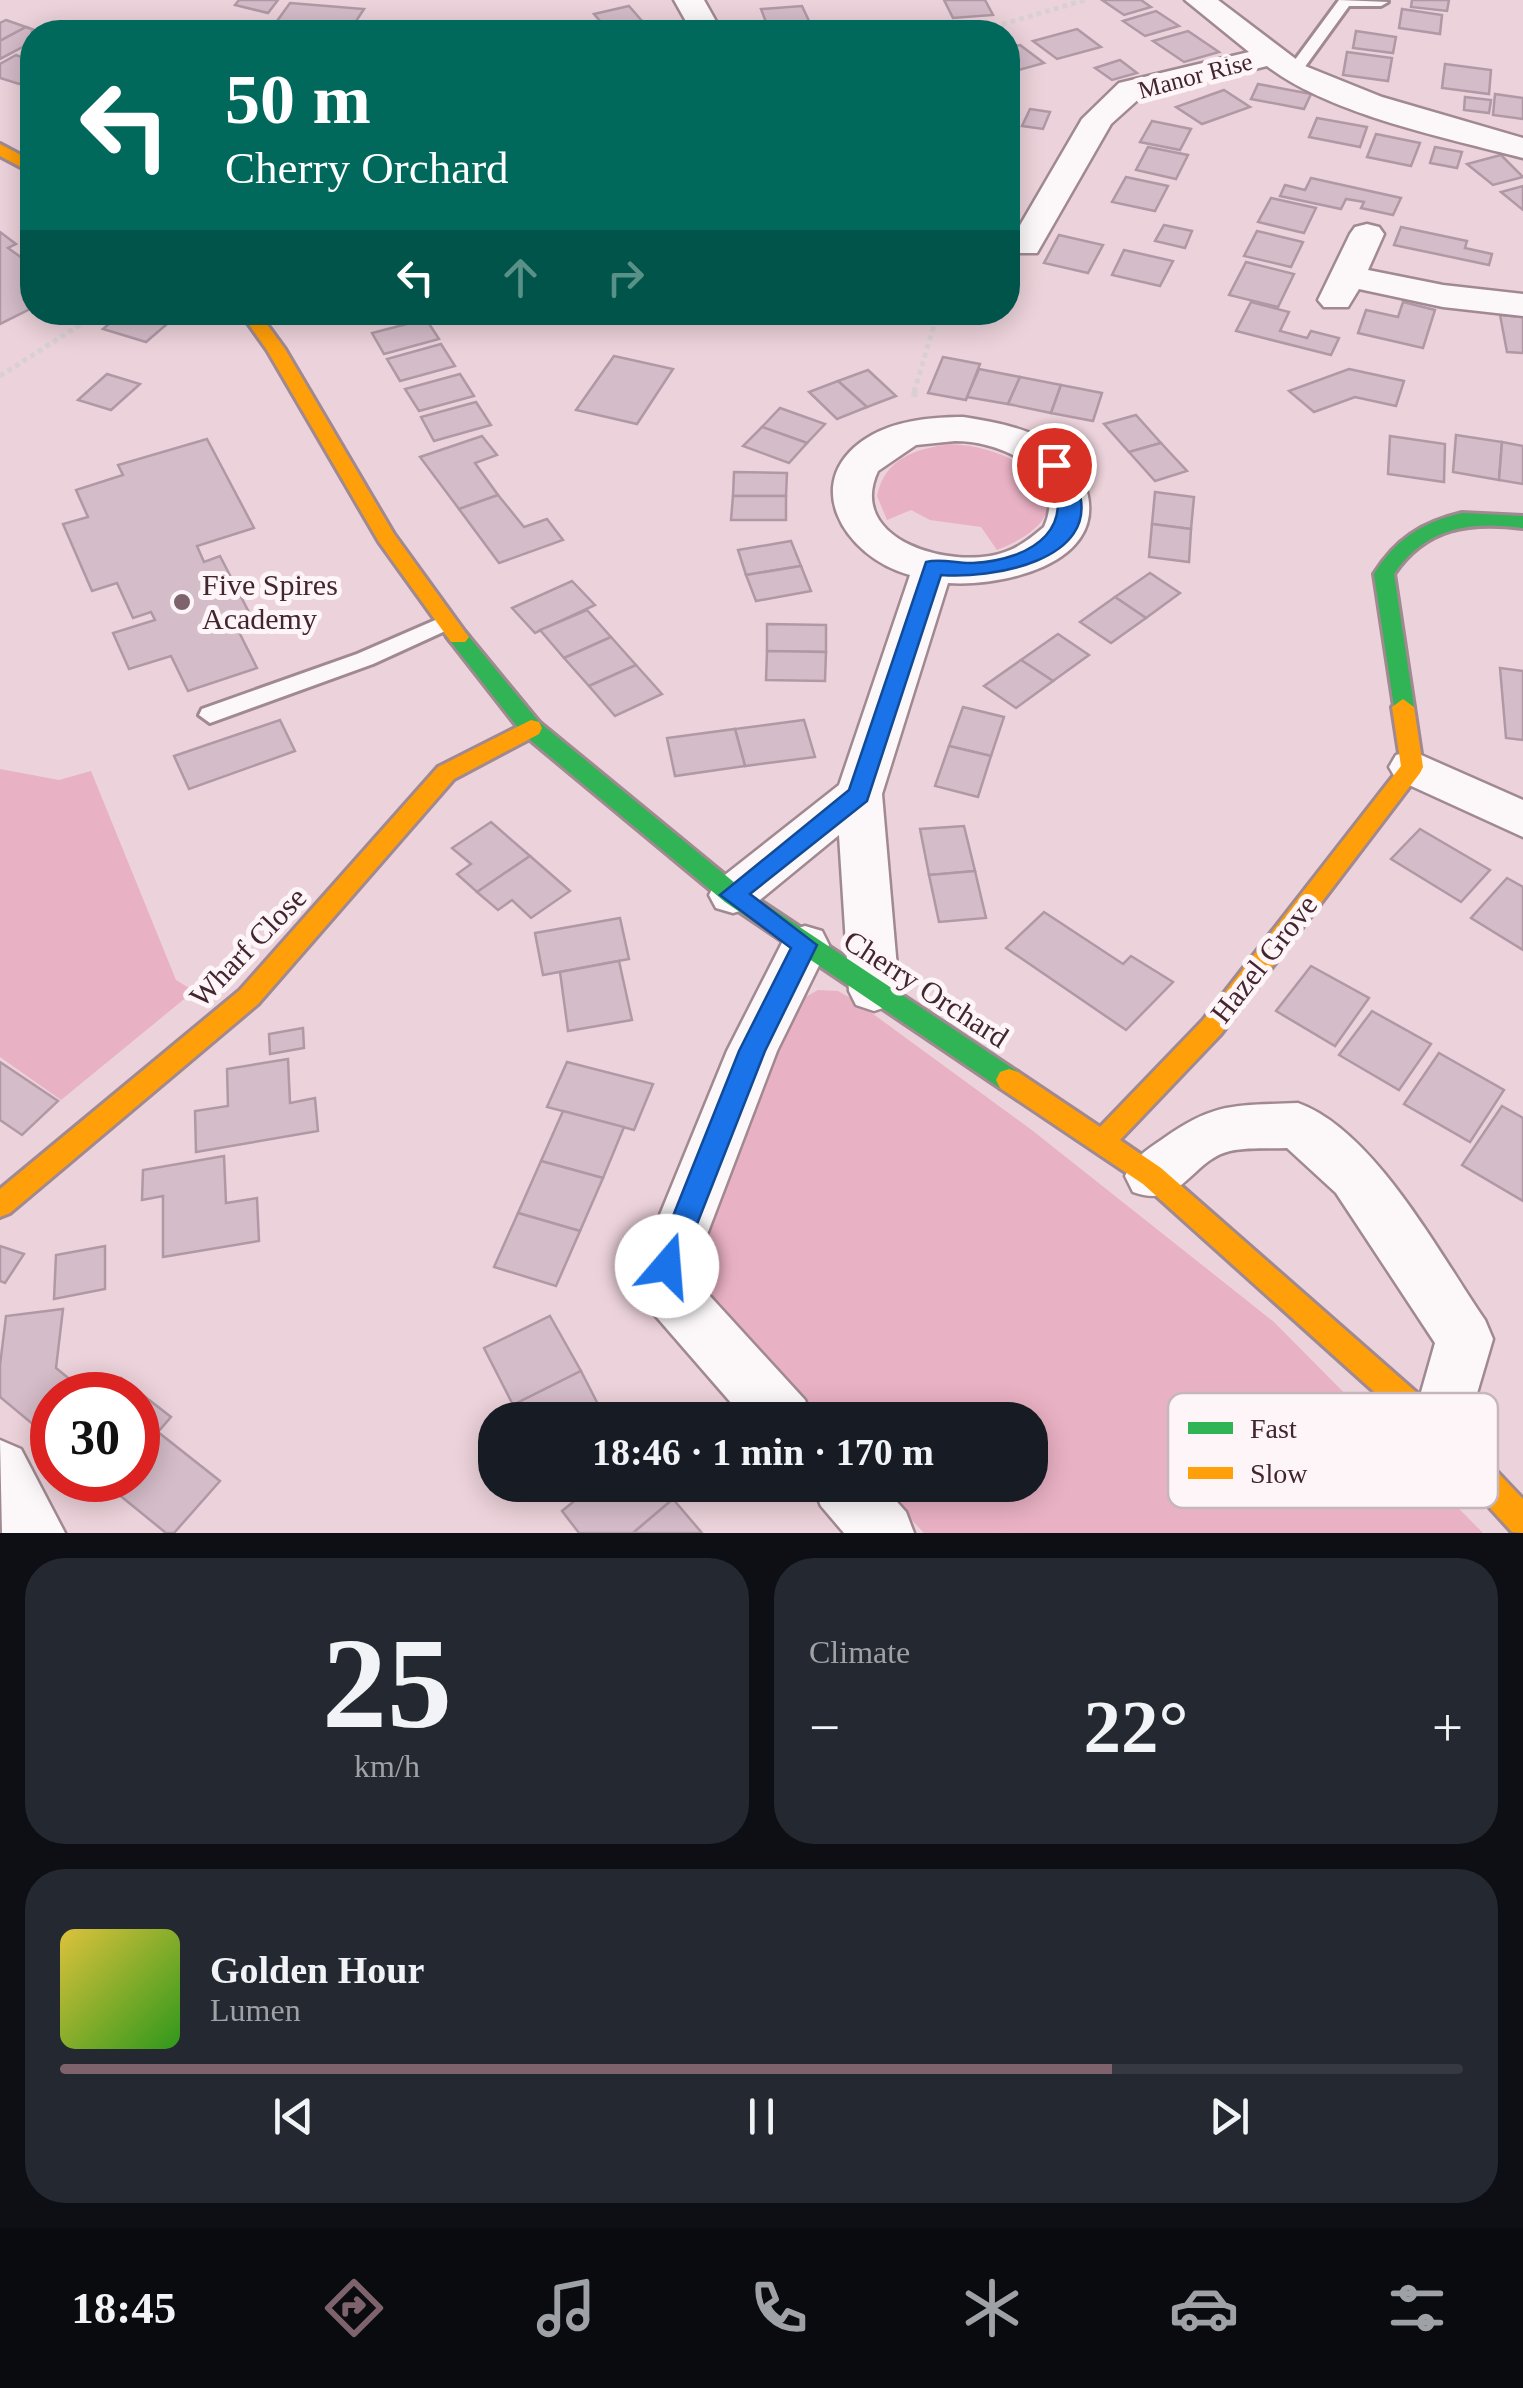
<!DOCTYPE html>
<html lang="en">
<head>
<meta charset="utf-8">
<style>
  :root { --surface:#171b24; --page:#242831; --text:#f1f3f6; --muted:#9ea1a6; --line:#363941; --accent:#7e626c }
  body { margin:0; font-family:"Times New Roman",serif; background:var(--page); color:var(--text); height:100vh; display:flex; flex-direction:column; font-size:38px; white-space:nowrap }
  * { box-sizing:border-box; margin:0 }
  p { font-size:32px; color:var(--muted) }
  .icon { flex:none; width:55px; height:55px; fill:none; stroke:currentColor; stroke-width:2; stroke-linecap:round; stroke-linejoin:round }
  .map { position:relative; height:1533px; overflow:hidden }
  .side { display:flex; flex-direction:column; gap:25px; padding:25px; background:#0d0f14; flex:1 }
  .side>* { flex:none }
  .guide { position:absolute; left:20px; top:20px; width:1000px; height:305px; border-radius:40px; box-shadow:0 5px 25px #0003; background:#00695c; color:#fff; overflow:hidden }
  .speed { position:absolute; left:30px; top:1372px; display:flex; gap:20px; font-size:50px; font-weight:700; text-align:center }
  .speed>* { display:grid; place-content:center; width:130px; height:130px; border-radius:50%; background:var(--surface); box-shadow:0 5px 25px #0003; line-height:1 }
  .speed .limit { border:15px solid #d22; background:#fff; color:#111 }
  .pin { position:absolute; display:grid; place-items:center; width:85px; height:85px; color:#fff; margin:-42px; border:5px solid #fff; border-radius:50%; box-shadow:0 2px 10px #0007 }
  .me { position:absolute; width:110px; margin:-55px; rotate:18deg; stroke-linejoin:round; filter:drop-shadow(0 0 8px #0008) }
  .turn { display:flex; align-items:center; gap:35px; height:210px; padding:0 40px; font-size:45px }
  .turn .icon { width:130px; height:130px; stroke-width:2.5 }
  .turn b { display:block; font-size:70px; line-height:85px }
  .lanes { display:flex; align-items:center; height:95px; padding:0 40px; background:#0003; justify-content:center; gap:50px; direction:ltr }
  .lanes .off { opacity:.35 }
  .big { font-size:75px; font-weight:700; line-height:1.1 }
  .side .tile { flex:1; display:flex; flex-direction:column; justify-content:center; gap:15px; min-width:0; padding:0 35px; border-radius:40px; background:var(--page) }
  .side .dial { align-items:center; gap:0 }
  .dial b { font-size:130px; line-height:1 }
  .song { display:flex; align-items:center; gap:30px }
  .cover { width:120px; height:120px; border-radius:15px; background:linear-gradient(135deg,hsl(50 70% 55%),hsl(110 70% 35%)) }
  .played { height:10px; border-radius:5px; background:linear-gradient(90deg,var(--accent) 75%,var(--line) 75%) }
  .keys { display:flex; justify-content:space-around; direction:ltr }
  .heat { display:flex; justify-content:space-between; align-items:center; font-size:55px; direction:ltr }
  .side .tiles { flex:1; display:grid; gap:25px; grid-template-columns:1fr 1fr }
  .tile:last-child { grid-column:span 2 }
  .trip { position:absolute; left:478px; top:1402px; width:570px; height:100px; border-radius:40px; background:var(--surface); box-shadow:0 5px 25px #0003; font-weight:700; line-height:100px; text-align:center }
  .menu { display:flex; height:160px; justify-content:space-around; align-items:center; background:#090b0e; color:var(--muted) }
  .menu .icon { width:70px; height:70px }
  .menu .current { color:var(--accent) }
  .menu b { font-size:45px; color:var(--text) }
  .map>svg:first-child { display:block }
</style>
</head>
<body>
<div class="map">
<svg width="1523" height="1533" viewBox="0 0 1523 1533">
  <rect width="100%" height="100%" fill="#ecd2da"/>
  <g fill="#e9b1c4">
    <path d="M950 444C1026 447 1102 509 997 550L981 527 930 520 911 510 887 520 877 496C885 458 915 449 950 444Z"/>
    <path d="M0 769 59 780 91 771 176 980 194 991 61 1100 0 1057Z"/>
    <path d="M818 990 838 991 854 1000 1033 1131 1274 1322 1483 1533H924L879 1485H1030V1420H819L699 1290 691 1255 788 1007Z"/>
  </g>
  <g fill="#d4bcc8" stroke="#b099a5" stroke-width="2.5">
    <path d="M239 0H278L268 13 235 5Z"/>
    <path d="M944 0H985L993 15 953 18Z"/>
    <path d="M1102 0H1141L1151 7 1124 15Z"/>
    <path d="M1412 0H1449L1447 11 1411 7Z"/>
    <path d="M290 3 364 9 349 32H269Z"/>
    <path d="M629 6 642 21 607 29 594 14Z"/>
    <path d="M802 6 809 21 767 25 761 9Z"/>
    <path d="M1402 9 1442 15 1440 34 1399 28Z"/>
    <path d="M1156 11 1179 26 1145 36 1123 21Z"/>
    <path d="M6 20 26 27 0 41V23Z"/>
    <path d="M642 21 653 32 607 29Z"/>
    <path d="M26 27 40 32H32V42L0 59V41Z"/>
    <path d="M1077 29 1101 47 1057 59 1033 41Z"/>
    <path d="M1188 31 1219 52 1184 62 1153 41Z"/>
    <path d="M1356 31 1396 37 1393 53 1353 48Z"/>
    <path d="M1020 45 1044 63 1008 73V48Z"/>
    <path d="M1347 52 1392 58 1388 81 1343 75Z"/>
    <path d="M16 55 32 61V77L19 84 0 78V64Z"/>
    <path d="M1120 60 1137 73 1112 80 1095 68Z"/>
    <path d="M1445 64 1491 70 1489 94 1442 88Z"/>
    <path d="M1258 84 1311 94 1304 109 1251 99Z"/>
    <path d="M1224 90 1250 107 1202 124 1176 107Z"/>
    <path d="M1495 94 1523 98V119L1493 115Z"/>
    <path d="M1465 97 1491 100 1489 113 1464 110Z"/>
    <path d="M1030 109 1050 112 1043 129 1022 126Z"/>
    <path d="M1317 118 1367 127 1360 147 1309 137Z"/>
    <path d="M1152 121 1191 129 1180 150 1140 142Z"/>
    <path d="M1376 134 1420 143 1411 166 1367 157Z"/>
    <path d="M1148 147 1188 155 1176 179 1136 170Z"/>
    <path d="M1435 147 1462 152 1457 168 1430 163Z"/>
    <path d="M1501 155 1523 177 1493 185 1467 164Z"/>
    <path d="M1126 177 1168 186 1155 211 1112 202Z"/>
    <path d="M1311 178 1401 198 1393 215 1361 208 1364 202 1346 199 1341 209 1280 196 1285 185 1305 190Z"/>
    <path d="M1523 186V210L1501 192Z"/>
    <path d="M1271 198 1316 208 1304 233 1258 222Z"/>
    <path d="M1164 225 1192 231 1185 248 1155 241Z"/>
    <path d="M1401 227 1467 241 1465 248 1492 254 1489 265 1394 245Z"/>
    <path d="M1257 231 1303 242 1291 267 1244 256Z"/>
    <path d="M0 232 16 244 8 248 32 265V308L0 324Z"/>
    <path d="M1059 235 1103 245 1088 273 1044 263Z"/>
    <path d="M1124 250 1173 261 1160 286 1112 275Z"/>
    <path d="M1246 262 1294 274 1278 307 1229 295Z"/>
    <path d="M1251 302 1289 312 1280 331 1307 338 1311 331 1339 338 1331 355 1236 331Z"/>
    <path d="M1403 302 1435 310 1423 348 1358 333 1366 310 1398 317Z"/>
    <path d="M123 312H181L146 342 103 329Z"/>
    <path d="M1500 315 1523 317V353L1507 352Z"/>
    <path d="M426 319 439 339 384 354 372 333Z"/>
    <path d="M441 344 455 366 400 381 387 359Z"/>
    <path d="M614 356 673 369 637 424 576 410Z"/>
    <path d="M943 357 980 364 966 400 928 393Z"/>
    <path d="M979 369 1020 377 1008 404 967 397Z"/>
    <path d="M1349 369 1404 381 1396 406 1355 397 1314 412 1289 391Z"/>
    <path d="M868 370 896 396 867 407 838 381Z"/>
    <path d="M107 374 140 384 111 410 78 400Z"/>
    <path d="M460 374 474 396 419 411 405 389Z"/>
    <path d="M1020 377 1061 385 1051 413 1008 404Z"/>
    <path d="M838 381 867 407 837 419 809 392Z"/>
    <path d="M1061 385 1102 393 1093 421 1051 413Z"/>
    <path d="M476 402 491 425 434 441 421 417Z"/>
    <path d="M780 408 825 424 807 443 762 427Z"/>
    <path d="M1136 415 1161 443 1129 452 1104 424Z"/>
    <path d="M762 427 807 443 789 463 743 446Z"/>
    <path d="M1456 435 1502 442 1499 480 1453 472Z"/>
    <path d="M482 436 497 455 475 463 498 495 459 509 420 457Z"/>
    <path d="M1390 436 1445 444 1444 482 1388 474Z"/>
    <path d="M207 439 254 528 197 546 204 562 220 556 254 622 237 628 257 668 188 691 171 656 129 669 113 633 155 620 151 612 133 618 117 583 92 591 63 524 88 517 76 490 123 475 118 465Z"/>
    <path d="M1502 442 1523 446V484L1499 480Z"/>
    <path d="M1161 443 1187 471 1155 481 1129 452Z"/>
    <path d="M734 472 787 473 786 496H733Z"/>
    <path d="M1155 492 1194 497 1191 529 1152 524Z"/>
    <path d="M498 495 524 527 547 519 563 540 499 563 459 509Z"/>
    <path d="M733 496H786V520H731Z"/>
    <path d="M1152 524 1191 529 1189 562 1149 557Z"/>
    <path d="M791 541 801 566 746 575 738 550Z"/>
    <path d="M801 566 811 591 756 601 746 575Z"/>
    <path d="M1150 573 1180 593 1146 618 1115 597Z"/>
    <path d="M572 581 595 605 535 633 512 608Z"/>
    <path d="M1115 597 1146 618 1111 643 1080 622Z"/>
    <path d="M587 610 611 637 564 658 540 630Z"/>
    <path d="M767 624 826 625V652L767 651Z"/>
    <path d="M1058 634 1089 655 1053 681 1021 660Z"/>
    <path d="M611 637 636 665 589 686 564 658Z"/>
    <path d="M767 651 826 652 825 681 766 680Z"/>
    <path d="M1021 660 1053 681 1016 708 984 686Z"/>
    <path d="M636 665 662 694 615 716 589 686Z"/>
    <path d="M1500 668 1523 671V740L1506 738Z"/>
    <path d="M963 707 1004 717 991 756 949 746Z"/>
    <path d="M280 720 295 751 189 789 174 756Z"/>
    <path d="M804 720 815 757 745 766 735 729Z"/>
    <path d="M735 729 745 766 675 776 667 738Z"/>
    <path d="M949 746 991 756 978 797 935 786Z"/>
    <path d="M491 822 530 856 477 892 457 874 471 864 452 848Z"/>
    <path d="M964 826 975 871 929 875 920 829Z"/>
    <path d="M1420 829 1490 870 1461 902 1391 859Z"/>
    <path d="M530 856 570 891 531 918 512 900 498 910 477 892Z"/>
    <path d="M975 871 986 918 939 922 929 875Z"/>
    <path d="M1507 878 1523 887V950L1471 918Z"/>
    <path d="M1044 912 1123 964 1131 956 1173 982 1126 1030 1006 948Z"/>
    <path d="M620 918 629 959 543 975 535 933Z"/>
    <path d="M619 961 632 1020 568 1031 560 972Z"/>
    <path d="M1311 966 1369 998 1335 1046 1276 1011Z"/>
    <path d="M1372 1011 1431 1044 1399 1090 1339 1055Z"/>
    <path d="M303 1028 304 1048 270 1054 269 1034Z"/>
    <path d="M1439 1053 1504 1090 1470 1142 1404 1104Z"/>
    <path d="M288 1059 290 1103 315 1098 318 1131 196 1152 195 1111 228 1106 227 1069Z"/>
    <path d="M0 1062 58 1101 22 1135 0 1120Z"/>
    <path d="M567 1062 653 1084 634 1130 547 1107Z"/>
    <path d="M1502 1106 1523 1118V1201L1462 1165Z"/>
    <path d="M563 1111 624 1127 603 1178 541 1161Z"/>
    <path d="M224 1156 226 1203 257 1198 259 1241 163 1257V1196L142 1200 143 1170Z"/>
    <path d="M541 1161 603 1178 580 1231 518 1213Z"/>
    <path d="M518 1213 580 1231 556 1286 494 1267Z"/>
    <path d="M0 1246 24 1254 5 1283 0 1281Z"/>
    <path d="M105 1246V1289L54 1299 56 1255Z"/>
    <path d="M63 1309 56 1368 89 1395H52V1440L0 1397V1365L6 1316Z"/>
    <path d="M550 1316 581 1371 513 1405 484 1348Z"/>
    <path d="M581 1371 606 1420H521L513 1405Z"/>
    <path d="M121 1378 171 1417 158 1432 220 1481 174 1533H166L101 1480H138V1395H103Z"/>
    <path d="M594 1485H673L680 1493 633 1533H579L562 1511Z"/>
    <path d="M673 1499 702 1533H633Z"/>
  </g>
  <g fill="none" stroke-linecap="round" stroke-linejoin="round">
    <g stroke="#a18991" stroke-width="6">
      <g id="lane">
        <path d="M1339 0 1388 2 1381 6H1349L1299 75H1289L1286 72Z"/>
        <path d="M447 615 457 622 454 627 373 664 210 723 199 715 202 709 357 654Z"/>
      </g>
    </g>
    <g stroke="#a18991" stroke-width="5">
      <g id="street">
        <path d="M674 0H704L722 32H692Z"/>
        <path d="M1185 0H1218L1305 66 1382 97 1523 138V158C1446 138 1329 114 1267 66L1141 97 1111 124 1037 253H1013L1008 246 1082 119 1119 83 1249 52Z"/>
        <path d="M1367 224 1379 227 1384 234 1368 270 1443 285 1523 294V316L1443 307 1359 289 1348 307H1324L1318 300 1350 234 1355 227Z"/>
        <path d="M963 417C994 422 1031 428 1057 448 1071 458 1082 475 1087 492 1106 565 999 587 948 583L882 794 899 991 892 1005 874 1011 856 1005 849 991 839 835 750 908 733 913 716 908 709 895 716 882 839 785 910 575C843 557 796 478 872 435 899 420 933 417 963 417ZM955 441C1001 441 1069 471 1044 527 1032 537 1020 547 1005 552 954 571 845 541 878 471L916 445Z"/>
        <path d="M1412 751 1523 800V837L1396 779 1389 767 1396 755Z"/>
        <path d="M805 926 822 931 829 945 777 1051 695 1266 699 1284 805 1400 813 1420H746L654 1314 639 1266 727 1051 788 931Z"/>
        <path d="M1298 1103C1374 1130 1440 1255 1485 1320L1493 1339 1460 1451 1439 1459 1418 1451 1410 1431 1435 1343 1336 1193 1287 1148C1269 1149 1248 1147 1230 1151 1191 1160 1182 1210 1133 1192L1125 1176C1134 1157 1147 1150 1164 1138 1216 1101 1237 1106 1298 1103Z"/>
        <path d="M0 1440 21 1449 65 1533H2Z"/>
        <path d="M812 1485H882L906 1512 914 1533H844L821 1506Z"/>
      </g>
    </g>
    <g stroke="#a18991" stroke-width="6">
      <g id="fast">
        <path d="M1462 513 1523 516V528C1470 521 1426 527 1394 574L1414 707 1411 713H1395L1374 574C1396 539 1421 523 1462 513Z"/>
        <path d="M458 630 465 632 539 722 741 888 1018 1072 1022 1080 1018 1088 1009 1091 1000 1088 725 902 523 734 451 642 447 637Z"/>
      </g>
    </g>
    <g stroke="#a18991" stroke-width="6">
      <g id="slow">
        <path d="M0 144 32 161V173L0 156Z"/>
        <path d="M240 312H258L285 349 394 534 465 632 469 637 465 642H451L379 542 267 350Z"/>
        <path d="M1403 699 1414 707 1423 767 1420 773 1221 1034 1120 1140 1161 1168 1449 1421 1523 1499V1533L1512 1532 1429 1441 1143 1184 1000 1088 996 1080 1000 1072 1009 1069 1018 1072 1100 1127 1203 1020 1401 766 1392 707Z"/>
        <path d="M531 720 539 722 542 728 539 734 454 779 258 1004 10 1213 0 1217V1189L240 990 438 767Z"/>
      </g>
    </g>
    <g stroke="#d9d0d3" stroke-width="5" stroke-dasharray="5 4" stroke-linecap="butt">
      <path d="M976 32 1085 0"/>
      <path d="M0 376 100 312"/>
      <path d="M914 392 938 312"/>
    </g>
    <path stroke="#d9d0d3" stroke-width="6" stroke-dasharray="8 5" stroke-linecap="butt" d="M914 397 915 390"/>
    <use href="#lane" fill="#fcf8f9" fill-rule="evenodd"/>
    <use href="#street" fill="#fcf8f9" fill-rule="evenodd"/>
    <use href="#fast" fill="#30b455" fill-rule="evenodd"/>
    <use href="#slow" fill="#ff9f0a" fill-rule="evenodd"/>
  </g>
  <path fill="#1a73e8" stroke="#114b97" stroke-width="2.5" d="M1054 459 1060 461C1066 469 1075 479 1078 488 1103 562 988 579 941 575L867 801 750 894 817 945 765 1051 677 1275 667 1279 657 1275 653 1266 739 1051 791 948 720 895 849 790 926 562C942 558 957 564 973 563 1033 560 1083 526 1044 465Z"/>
  <circle fill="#7e626c" stroke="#fdf5f7" stroke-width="4" cx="182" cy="602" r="10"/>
  <g text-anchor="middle" stroke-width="10" stroke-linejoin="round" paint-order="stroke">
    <g font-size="25" fill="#432530" stroke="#fdf5f7">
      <text transform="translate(1195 75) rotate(-15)" y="9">Manor Rise</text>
    </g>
    <g font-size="30" fill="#432530" stroke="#fdf5f7" text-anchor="start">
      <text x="202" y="595">Five Spires<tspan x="202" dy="34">Academy</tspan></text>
    </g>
    <g font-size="30" fill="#432530" stroke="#fdf5f7">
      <text transform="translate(248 947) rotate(-46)" y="10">Wharf Close</text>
      <text transform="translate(1264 959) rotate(-52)" y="10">Hazel Grove</text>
      <text transform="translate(926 989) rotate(33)" y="10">Cherry Orchard</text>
    </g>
  </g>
  <rect x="1168" y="1393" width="330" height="115" rx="15" fill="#fdf5f7" stroke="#c5b7bb" stroke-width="2.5"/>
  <rect x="1188" y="1422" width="45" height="12" fill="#30b455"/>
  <rect x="1188" y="1467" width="45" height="12" fill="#ff9f0a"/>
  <g font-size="28" fill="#432530">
    <text x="1250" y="1438">Fast</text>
    <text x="1250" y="1483">Slow</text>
  </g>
</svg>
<div class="speed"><div class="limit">30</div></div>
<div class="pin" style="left:1054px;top:465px;background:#d93025"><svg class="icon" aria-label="arrive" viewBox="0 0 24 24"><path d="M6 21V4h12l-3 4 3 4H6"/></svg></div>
<svg class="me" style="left:667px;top:1266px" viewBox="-20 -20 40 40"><circle r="19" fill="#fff"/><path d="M0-13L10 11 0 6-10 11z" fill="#1a73e8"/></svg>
<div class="trip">18:46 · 1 min · 170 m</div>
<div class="guide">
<div class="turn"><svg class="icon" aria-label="left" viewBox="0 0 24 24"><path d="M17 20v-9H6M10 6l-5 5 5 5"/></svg><div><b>50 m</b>Cherry Orchard</div></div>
<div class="lanes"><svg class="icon" aria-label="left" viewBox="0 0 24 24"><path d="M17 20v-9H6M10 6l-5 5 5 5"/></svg><svg class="icon off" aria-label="ahead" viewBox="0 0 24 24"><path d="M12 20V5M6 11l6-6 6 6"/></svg><svg class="icon off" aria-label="right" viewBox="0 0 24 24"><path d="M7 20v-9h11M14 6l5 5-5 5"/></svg></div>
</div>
</div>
<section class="side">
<div class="tiles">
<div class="tile dial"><b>25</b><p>km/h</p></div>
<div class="tile"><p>Climate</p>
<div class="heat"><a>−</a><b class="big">22°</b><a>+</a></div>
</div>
<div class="tile">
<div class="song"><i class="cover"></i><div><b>Golden Hour</b><p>Lumen</p></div></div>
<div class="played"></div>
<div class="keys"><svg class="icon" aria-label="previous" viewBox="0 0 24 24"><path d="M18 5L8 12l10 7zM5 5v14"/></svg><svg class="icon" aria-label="pause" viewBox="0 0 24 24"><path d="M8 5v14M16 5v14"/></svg><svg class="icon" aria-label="next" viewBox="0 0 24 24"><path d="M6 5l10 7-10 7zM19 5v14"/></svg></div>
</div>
</div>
</section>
<nav class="menu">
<b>18:45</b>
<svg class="icon current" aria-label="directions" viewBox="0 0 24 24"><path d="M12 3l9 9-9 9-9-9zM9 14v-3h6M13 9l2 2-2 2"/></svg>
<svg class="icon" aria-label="music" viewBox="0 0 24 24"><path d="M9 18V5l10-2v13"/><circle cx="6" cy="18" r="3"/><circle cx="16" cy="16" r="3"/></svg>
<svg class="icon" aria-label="phone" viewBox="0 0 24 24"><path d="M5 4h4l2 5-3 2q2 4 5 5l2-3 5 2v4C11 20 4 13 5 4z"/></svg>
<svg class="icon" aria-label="climate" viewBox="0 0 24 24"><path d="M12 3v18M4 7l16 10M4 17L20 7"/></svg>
<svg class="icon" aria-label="car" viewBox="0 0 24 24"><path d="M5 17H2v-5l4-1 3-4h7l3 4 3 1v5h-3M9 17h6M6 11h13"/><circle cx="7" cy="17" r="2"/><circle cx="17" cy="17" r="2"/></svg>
<svg class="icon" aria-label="filters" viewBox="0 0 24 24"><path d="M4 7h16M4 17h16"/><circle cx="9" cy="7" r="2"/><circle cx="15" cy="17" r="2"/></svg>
</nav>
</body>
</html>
